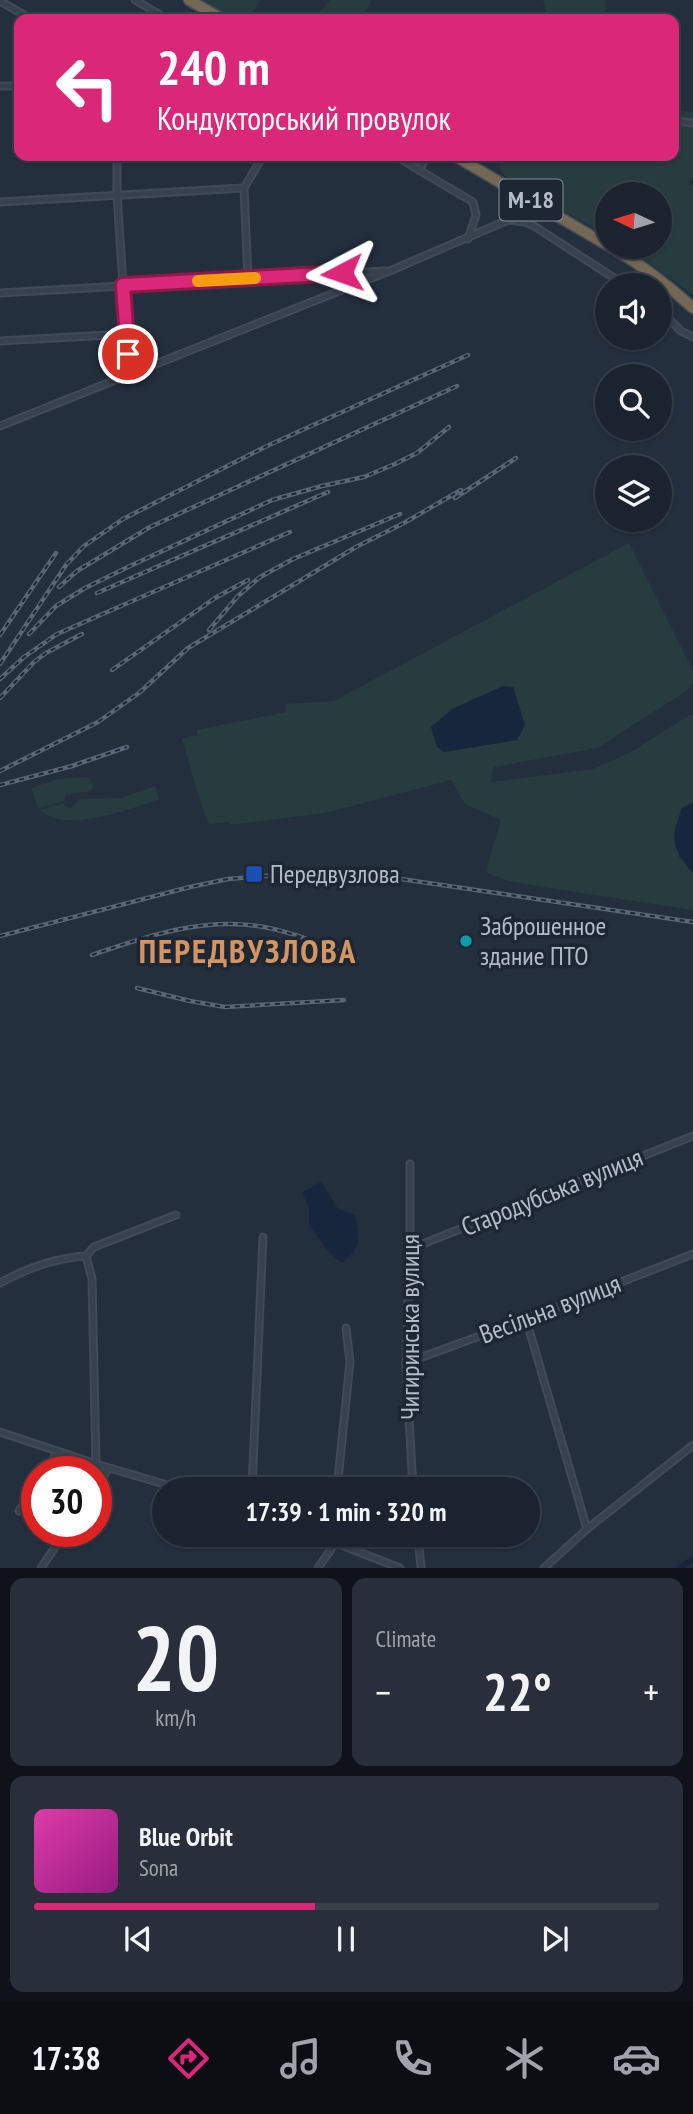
<!DOCTYPE html>
<html lang="en">
<head>
<meta charset="utf-8">
<style>
  :root { --surface:#1b232e; --page:#282f3a; --text:#f1f3f6; --muted:#a0a4aa; --line:#39404a; --accent:#db2777 }
  body { margin:0; font-family:"PT Sans Narrow",sans-serif; background:var(--page); color:var(--text); height:100vh; display:flex; flex-direction:column; font-size:26px; white-space:nowrap }
  * { box-sizing:border-box; margin:0 }
  p { font-size:23px; color:var(--muted) }
  .icon { flex:none; width:38px; height:38px; fill:none; stroke:currentColor; stroke-width:2; stroke-linecap:round; stroke-linejoin:round }
  .map { position:relative; height:1568px; overflow:hidden }
  .details { display:flex; flex-direction:column; gap:10px; padding:10px; background:#0f1319; flex:1 }
  .details>* { flex:none }
  .top-card { position:absolute; left:14px; top:14px; width:665px; height:147px; border-radius:14px; box-shadow:0 2px 5px #0004,0 0 0 2px var(--line); background:#db2777; color:#fff; overflow:hidden }
  .needle { width:46px; rotate:274deg }
  .tools { position:absolute; left:595px; top:182px; display:grid; gap:14px }
  .tools a { display:grid; place-items:center; width:77px; height:77px; border-radius:50%; background:var(--surface); box-shadow:0 2px 5px #0004,0 0 0 2px var(--line); font-size:35px }
  .speed { position:absolute; left:21px; top:1456px; display:flex; gap:14px; font-size:35px; font-weight:700; text-align:center }
  .speed>* { display:grid; place-content:center; width:91px; height:91px; border-radius:50%; background:var(--surface); box-shadow:0 2px 5px #0004,0 0 0 2px var(--line); line-height:1 }
  .speed .limit { border:10px solid #d22; background:#fff; color:#111 }
  .pin { position:absolute; display:grid; place-items:center; width:60px; height:60px; color:#fff; margin:-30px; border:4px solid #fff; border-radius:50%; box-shadow:0 2px 7px #0007 }
  .me { position:absolute; width:77px; margin:-38px; rotate:266deg; stroke-linejoin:round; filter:drop-shadow(0 0 5px #0008) }
  .turn { display:flex; align-items:center; gap:24px; height:147px; padding:0 28px; font-size:32px }
  .turn .icon { width:91px; height:91px; stroke-width:2.5 }
  .turn b { display:block; font-size:49px; line-height:60px }
  .big { font-size:52px; font-weight:800; line-height:1.1 }
  .details .card { flex:1; display:flex; flex-direction:column; justify-content:center; gap:10px; min-width:0; padding:0 24px; border-radius:14px; background:var(--page) }
  .details .dial { align-items:center; gap:0 }
  .dial b { font-size:91px; line-height:1 }
  .song { display:flex; align-items:center; gap:21px }
  .cover { width:84px; height:84px; border-radius:10px; background:linear-gradient(135deg,hsl(320 70% 55%),hsl(310 70% 35%)) }
  .played { height:7px; border-radius:4px; background:linear-gradient(90deg,var(--accent) 45%,var(--line) 45%) }
  .keys { display:flex; justify-content:space-around; direction:ltr }
  .heat { display:flex; justify-content:space-between; align-items:center; font-size:38px; direction:ltr }
  .details .tiles { flex:1; display:grid; gap:10px; grid-template-columns:1fr 1fr }
  .card:last-child { grid-column:span 2 }
  .trip { position:absolute; left:152px; top:1477px; width:388px; height:70px; border-radius:35px; background:var(--surface); box-shadow:0 2px 5px #0004,0 0 0 2px var(--line); font-weight:800; line-height:70px; text-align:center }
  .dock { display:flex; height:112px; justify-content:space-around; align-items:center; background:#0b0e12; color:var(--muted) }
  .dock .icon { width:49px; height:49px }
  .dock .on { color:var(--accent) }
  .dock b { font-size:32px; color:var(--text) }
  .map>svg:first-child { display:block }
</style>
</head>
<body>
<div class="map">
<svg width="693" height="1568" viewBox="0 0 693 1568">
  <rect width="100%" height="100%" fill="#242f3e"/>
  <g fill="#263c3f">
    <path d="M201 0H260L249 19H236Z"/>
    <path d="M330 0H372L360 19H315Z"/>
    <path d="M543 0H606L604 19H548Z"/>
    <path d="M674 110 693 112V177L688 182 693 186V295L627 247H660V194H607V235L511 182 500 170 499 156H674Z"/>
    <path d="M629 543 693 671V683L685 692 597 748 494 767 490 782 593 769 629 753 690 715H693V803L682 809 678 856 693 873V910L537 886 509 881 487 873C488 854 497 839 501 820L465 804 451 780 325 813 230 825V822L210 824C203 816 187 755 182 739L197 735V730L286 712 285 704 334 701Z"/>
    <path d="M84 777 89 778 93 785 91 791 65 795 64 801 38 808 31 788 58 779Z"/>
    <path d="M155 786 159 800C129 808 66 835 40 810L63 803 66 807 72 808 79 799 121 798Z"/>
  </g>
  <g fill="#17263c">
    <path d="M503 686 513 687 525 725 517 740 444 752 437 747 431 727 452 709Z"/>
    <path d="M693 803V873C671 847 670 840 682 808Z"/>
    <path d="M321 1182 338 1209 355 1215C360 1239 362 1247 342 1263L327 1250 309 1225V1208L302 1192Z"/>
  </g>
  <g fill="none" stroke-linecap="round" stroke-linejoin="round">
    <path stroke="#17263c" stroke-width="6" d="M679 1568 693 1559"/>
    <g stroke="#414a57" stroke-width="9">
      <g id="street">
        <path d="M135 0 167 19"/>
        <path d="M0 1 31 19"/>
        <path d="M0 86H19"/>
        <path d="M674 121 693 123"/>
        <path d="M117 156V194L129 375"/>
        <path d="M396 156 419 170"/>
        <path d="M427 156 419 170 473 202 476 215 468 239"/>
        <path d="M244 188 248 279"/>
        <path d="M0 202 244 188 263 156"/>
        <path d="M0 293 385 271"/>
        <path d="M660 310 681 331 693 337"/>
        <path d="M0 341 126 334"/>
        <path d="M0 426 392 270 508 220 525 222 534 226 625 285"/>
        <path d="M410 1164V1249L406 1363 413 1489"/>
        <path d="M410 1249 693 1136"/>
        <path d="M86 1256 92 1279 96 1464"/>
        <path d="M0 1283C27 1268 55 1258 86 1256L94 1247 176 1215"/>
        <path d="M526 1319 587 1529"/>
        <path d="M406 1363 526 1319 693 1254"/>
        <path d="M0 1432 96 1464 181 1489"/>
        <path d="M45 1472 58 1451"/>
        <path d="M96 1487 109 1468"/>
        <path d="M252 1489 263 1237"/>
        <path d="M337 1489 350 1362 346 1328"/>
        <path d="M19 1511 37 1484"/>
        <path d="M315 1535 400 1568"/>
        <path d="M418 1535 421 1568"/>
        <path d="M41 1568 66 1531"/>
        <path d="M318 1568 336 1542"/>
        <path d="M544 1568 587 1529 693 1445"/>
      </g>
    </g>
    <g stroke="#434c59" stroke-width="13">
      <g id="highway">
        <path d="M189 0 222 19"/>
        <path d="M455 156 607 245"/>
        <path d="M611 247C640 264 668 285 693 308"/>
      </g>
    </g>
    <use href="#street" stroke="#38414e" stroke-width="5"/>
    <use href="#highway" stroke="#746855" stroke-width="10"/>
    <g stroke="#5a6575" stroke-width="4.5">
      <g id="rail">
        <path d="M455 498 516 458"/>
        <path d="M59 587 77 571 150 527 457 386"/>
        <path d="M97 593 328 492"/>
        <path d="M209 630 238 596 260 577 293 559 400 514"/>
        <path d="M29 634 56 606 85 588 130 566 272 500 322 486 364 477 395 464 417 453 449 427"/>
        <path d="M0 635 56 553"/>
        <path d="M0 664 66 565 84 546 123 519 267 446 468 355"/>
        <path d="M112 670 215 598 248 580"/>
        <path d="M0 679 24 657 57 634 290 532"/>
        <path d="M0 698 34 662 46 653 82 634"/>
        <path d="M0 771 98 722 139 693 188 648 356 547 404 523 461 490"/>
        <path d="M0 785 72 766 127 747"/>
        <path d="M0 936 190 887 228 879 289 874 394 878 693 922"/>
        <path d="M92 955C147 936 205 916 264 927 296 933 326 946 356 959"/>
        <path d="M137 988 190 1001 225 1007 344 1000"/>
      </g>
    </g>
    <use href="#rail" stroke="#1d2633" stroke-width="2" stroke-dasharray="5" stroke-linecap="butt"/>
  </g>
  <g fill="none" stroke-linecap="round" stroke-linejoin="round">
    <g stroke="#8e194d" stroke-width="18">
      <path id="route" d="M128 354 123 285 342 273"/>
    </g>
    <use href="#route" stroke="#db2777" stroke-width="12"/>
    <path stroke="#f59e0b" stroke-width="12" d="M198 281 255 278"/>
  </g>
  <rect fill="#1a4fb4" stroke="#1d2633" stroke-width="2.5" x="245" y="865" width="18" height="18" rx="3.5"/>
  <circle fill="#0f9aa8" stroke="#1d2633" stroke-width="2.5" cx="466" cy="941" r="7"/>
  <g text-anchor="middle" stroke-width="7" stroke-linejoin="round" paint-order="stroke">
    <rect fill="#1d2633" stroke="#878f9c" stroke-width="2" x="499.5" y="179.5" width="63" height="41" rx="5"/>
    <g font-size="24" font-weight="bold" fill="#b4bcc9">
      <text x="531" y="208">М-18</text>
    </g>
    <g font-size="26" fill="#b4bcc9" stroke="#1d2633" text-anchor="start">
      <text x="270" y="883">Передвузлова</text>
      <text x="480" y="935">Заброшенное<tspan x="480" dy="30">здание ПТО</tspan></text>
    </g>
    <g font-size="26" fill="#b4bcc9" stroke="#1d2633">
      <text transform="translate(552 1192) rotate(-22)" y="9">Стародубська вулиця</text>
      <text transform="translate(550 1309) rotate(-21)" y="9">Весільна вулиця</text>
      <text transform="translate(410 1327) rotate(-90)" y="9">Чигиринська вулиця</text>
    </g>
    <g font-size="33" font-weight="bold" letter-spacing="2" fill="#d59563" stroke="#1d2633">
      <text x="248" y="963">ПЕРЕДВУЗЛОВА</text>
    </g>
  </g>
</svg>
<div class="tools">
<a><svg class="needle" viewBox="-14 -14 28 28"><path d="M0-13l5 13h-10z" fill="#e53935"/><path d="M0 13l5-13h-10z" fill="#a0a4aa"/></svg></a>
<a><svg class="icon" aria-label="sound" viewBox="0 0 24 24"><path d="M4 9h4l5-4v14l-5-4H4zM17 9q2 3 0 6"/></svg></a>
<a><svg class="icon" aria-label="search" viewBox="0 0 24 24"><circle cx="10" cy="10" r="6"/><path d="M15 15l6 6"/></svg></a>
<a><svg class="icon" aria-label="layers" viewBox="0 0 24 24"><path d="M12 4l9 5-9 5-9-5zM3 14l9 5 9-5"/></svg></a>
</div>
<div class="speed"><div class="limit">30</div></div>
<div class="pin" style="left:128px;top:354px;background:#d93025"><svg class="icon" aria-label="arrive" viewBox="0 0 24 24"><path d="M6 21V4h12l-3 4 3 4H6"/></svg></div>
<svg class="me" style="left:342px;top:273px" viewBox="-20 -20 40 40"><path d="M0-17L14 15 0 8-14 15z" fill="#db2777" stroke="#fff" stroke-width="4"/></svg>
<div class="trip">17:39 · 1 min · 320 m</div>
<div class="top-card">
<div class="turn"><svg class="icon" aria-label="left" viewBox="0 0 24 24"><path d="M17 20v-9H6M10 6l-5 5 5 5"/></svg><div><b>240 m</b>Кондукторський провулок</div></div>
</div>
</div>
<section class="details">
<div class="tiles">
<div class="card dial"><b>20</b><p>km/h</p></div>
<div class="card"><p>Climate</p>
<div class="heat"><a>−</a><b class="big">22°</b><a>+</a></div>
</div>
<div class="card">
<div class="song"><i class="cover"></i><div><b>Blue Orbit</b><p>Sona</p></div></div>
<div class="played"></div>
<div class="keys"><svg class="icon" aria-label="previous" viewBox="0 0 24 24"><path d="M18 5L8 12l10 7zM5 5v14"/></svg><svg class="icon" aria-label="pause" viewBox="0 0 24 24"><path d="M8 5v14M16 5v14"/></svg><svg class="icon" aria-label="next" viewBox="0 0 24 24"><path d="M6 5l10 7-10 7zM19 5v14"/></svg></div>
</div>
</div>
</section>
<nav class="dock">
<b>17:38</b>
<svg class="icon on" aria-label="directions" viewBox="0 0 24 24"><path d="M12 3l9 9-9 9-9-9zM9 14v-3h6M13 9l2 2-2 2"/></svg>
<svg class="icon" aria-label="music" viewBox="0 0 24 24"><path d="M9 18V5l10-2v13"/><circle cx="6" cy="18" r="3"/><circle cx="16" cy="16" r="3"/></svg>
<svg class="icon" aria-label="phone" viewBox="0 0 24 24"><path d="M5 4h4l2 5-3 2q2 4 5 5l2-3 5 2v4C11 20 4 13 5 4z"/></svg>
<svg class="icon" aria-label="climate" viewBox="0 0 24 24"><path d="M12 3v18M4 7l16 10M4 17L20 7"/></svg>
<svg class="icon" aria-label="car" viewBox="0 0 24 24"><path d="M5 17H2v-5l4-1 3-4h7l3 4 3 1v5h-3M9 17h6M6 11h13"/><circle cx="7" cy="17" r="2"/><circle cx="17" cy="17" r="2"/></svg>
</nav>
</body>
</html>
